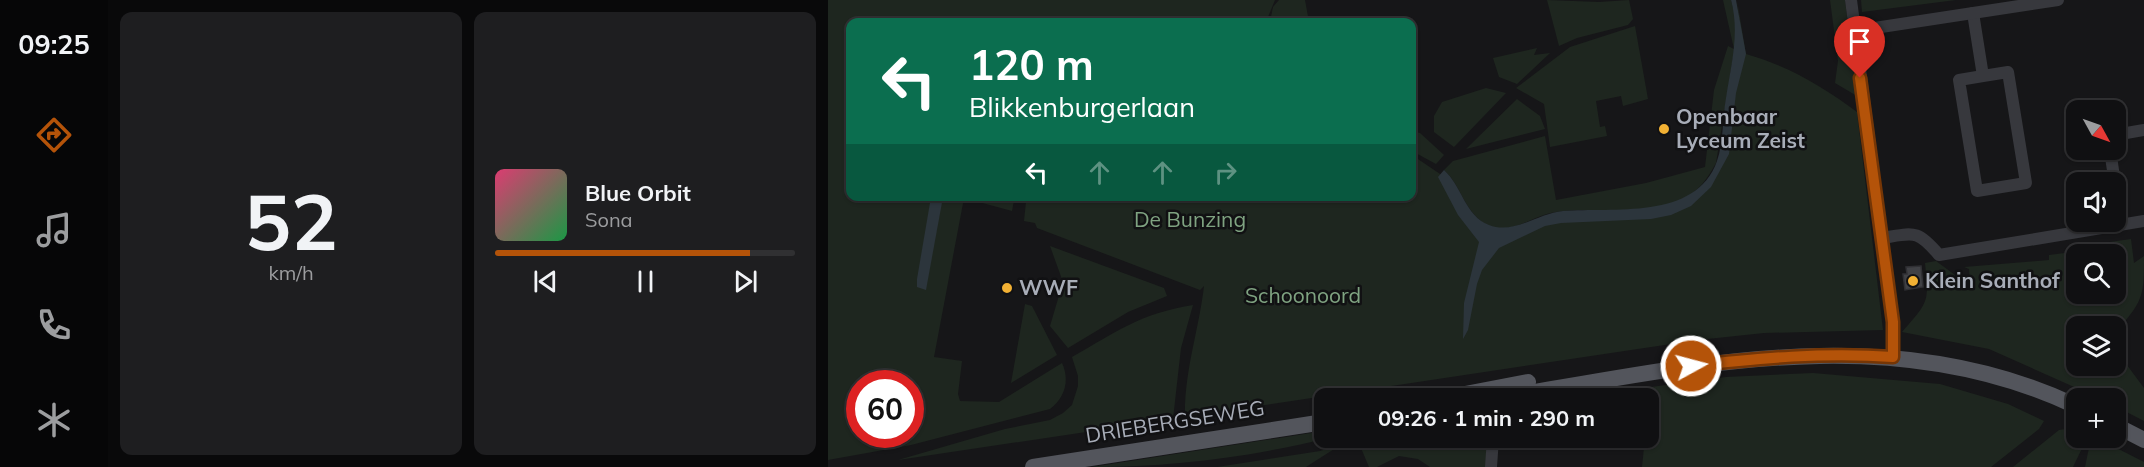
<!DOCTYPE html>
<html lang="en">
<head>
<meta charset="utf-8">
<style>
  :root { --surface:#101012; --page:#1e1e20; --text:#f1f3f6; --muted:#9c9d9f; --line:#303032; --accent:#b45309 }
  body { margin:0; font-family:Mulish,sans-serif; background:var(--page); color:var(--text); height:100vh; display:flex; flex-direction:column; font-size:22px; white-space:nowrap }
  * { box-sizing:border-box; margin:0 }
  p { font-size:20px; color:var(--muted) }
  .icon { flex:none; width:33px; height:33px; fill:none; stroke:currentColor; stroke-width:2; stroke-linecap:round; stroke-linejoin:round }
  .map { position:relative; flex:1; overflow:hidden }
  .drawer { display:flex; flex-direction:column; gap:12px; padding:12px; background:#09090a; width:720px }
  .drawer>* { flex:none }
  .top-card { position:absolute; left:18px; top:18px; width:570px; height:183px; border-radius:12px; box-shadow:0 2px 4px #0004,0 0 0 2px var(--line); background:#0b6e4f; color:#fff; overflow:hidden }
  .needle { width:39px; rotate:130deg }
  .controls { position:absolute; left:1238px; top:100px; display:grid; gap:12px }
  .controls a { display:grid; place-items:center; width:60px; height:60px; border-radius:12px; background:var(--surface); box-shadow:0 2px 4px #0004,0 0 0 2px var(--line); font-size:30px }
  .speed { position:absolute; left:18px; top:370px; display:flex; gap:12px; font-size:30px; font-weight:700; text-align:center }
  .speed>* { display:grid; place-content:center; width:78px; height:78px; border-radius:50%; background:var(--surface); box-shadow:0 2px 4px #0004,0 0 0 2px var(--line); line-height:1 }
  .speed .limit { border:9px solid #d22; background:#fff; color:#111 }
  .pin { position:absolute; display:grid; place-items:center; width:51px; height:51px; color:#fff; margin:-62px -26px; border-radius:50% 50% 50% 0; rotate:-45deg; box-shadow:0 0 6px #0007 }
  .pin .icon { rotate:45deg }
  .me { position:absolute; width:66px; margin:-33px; rotate:83deg; stroke-linejoin:round; filter:drop-shadow(0 0 4px #0008) }
  .turn { display:flex; align-items:center; gap:21px; height:126px; padding:0 24px; font-size:27px }
  .turn .icon { width:78px; height:78px; stroke-width:2.5 }
  .turn b { display:block; font-size:42px; line-height:51px }
  .lanes { display:flex; align-items:center; height:57px; padding:0 24px; background:#0003; justify-content:center; gap:30px; direction:ltr }
  .lanes .off { opacity:.35 }
  .drawer .tile { flex:1; display:flex; flex-direction:column; justify-content:center; gap:9px; min-width:0; padding:0 21px; border-radius:12px; background:var(--page) }
  .drawer .dial { align-items:center; gap:0 }
  .dial b { font-size:78px; line-height:1 }
  .song { display:flex; align-items:center; gap:18px }
  .cover { width:72px; height:72px; border-radius:9px; background:linear-gradient(135deg,hsl(340 70% 55%),hsl(140 70% 35%)) }
  .played { height:6px; border-radius:3px; background:linear-gradient(90deg,var(--accent) 85%,var(--line) 85%) }
  .keys { display:flex; justify-content:space-around; direction:ltr }
  .drawer .tiles { flex:1; display:grid; gap:12px; grid-template-columns:repeat(2,1fr) }
  .trip { position:absolute; left:486px; top:388px; width:345px; height:60px; border-radius:12px; background:var(--surface); box-shadow:0 2px 4px #0004,0 0 0 2px var(--line); font-weight:700; line-height:60px; text-align:center }
  main { display:flex; flex:1; min-height:0 }
  .menu { display:flex; flex-direction:column; width:108px; justify-content:space-around; align-items:center; background:#060607; color:var(--muted) }
  .menu .icon { width:42px; height:42px }
  .menu .on { color:var(--accent) }
  .menu b { font-size:27px; color:var(--text) }
  .map>svg:first-child { display:block }
</style>
</head>
<body>
<main>
<nav class="menu">
<b>09:25</b>
<svg class="icon on" aria-label="directions" viewBox="0 0 24 24"><path d="M12 3l9 9-9 9-9-9zM9 14v-3h6M13 9l2 2-2 2"/></svg>
<svg class="icon" aria-label="music" viewBox="0 0 24 24"><path d="M9 18V5l10-2v13"/><circle cx="6" cy="18" r="3"/><circle cx="16" cy="16" r="3"/></svg>
<svg class="icon" aria-label="phone" viewBox="0 0 24 24"><path d="M5 4h4l2 5-3 2q2 4 5 5l2-3 5 2v4C11 20 4 13 5 4z"/></svg>
<svg class="icon" aria-label="climate" viewBox="0 0 24 24"><path d="M12 3v18M4 7l16 10M4 17L20 7"/></svg>
</nav>
<section class="drawer">
<div class="tiles">
<div class="tile dial"><b>52</b><p>km/h</p></div>
<div class="tile">
<div class="song"><i class="cover"></i><div><b>Blue Orbit</b><p>Sona</p></div></div>
<div class="played"></div>
<div class="keys"><svg class="icon" aria-label="previous" viewBox="0 0 24 24"><path d="M18 5L8 12l10 7zM5 5v14"/></svg><svg class="icon" aria-label="pause" viewBox="0 0 24 24"><path d="M8 5v14M16 5v14"/></svg><svg class="icon" aria-label="next" viewBox="0 0 24 24"><path d="M6 5l10 7-10 7zM19 5v14"/></svg></div>
</div>
</div>
</section>
<div class="map">
<svg width="1316" height="467" viewBox="0 0 1316 467">
  <rect width="100%" height="100%" fill="#161618"/>
  <g fill="#1e261f" fill-rule="evenodd">
    <path d="M0 0H447L438 22H22V196H584V155L618 178 650 226 673 241 728 220 837 211 874 192 896 155 906 51 888 163C880 178 871 191 855 199 818 217 768 206 728 212 705 215 685 235 662 226 637 216 634 186 616 170L625 161 717 136 728 200 818 183 877 167 886 90 900 46 906 49 895 0H903L914 43 909 0 918 54C960 66 994 86 1029 112L1055 330 936 333 870 340 357 417C356 371 371 330 376 286L372 290 209 228 207 223 196 221 198 202 186 200 184 211 136 198 106 357 134 361 130 394 132 401 171 402 234 363C242 380 237 398 222 409L83 445 0 460ZM32 384H82V435H32Z"/>
    <path d="M451 0H477L481 22H442L445 7Z"/>
    <path d="M719 0 771 2 801 0 805 19 800 25 749 38 731 46Z"/>
    <path d="M1002 0H1017L1029 96 1007 83 1010 61Z"/>
    <path d="M1033 0H1128L1034 12Z"/>
    <path d="M807 26 820 99 795 106 793 96 768 101 772 127 777 126 779 136 722 147 716 104 688 88 742 47Z"/>
    <path d="M709 48 706 55 722 53 689 84 671 77 665 58Z"/>
    <path d="M658 88 678 93 626 147 606 132V116L614 102Z"/>
    <path d="M689 99 712 116 717 129 638 149Z"/>
    <path d="M584 131 592 133 616 155 608 164 584 151Z"/>
    <path d="M1303 239 1306 263 1316 256C1316 293 1316 300 1292 327H1248V366H1287V349L1316 388V421L1287 406V399H1273L1161 349 1074 332C1101 301 1101 303 1097 263L1108 261 1131 278 1142 282 1141 269 1136 267 1221 260V255L1260 250V245ZM1248 255H1287V294H1248Z"/>
    <path d="M222 246 336 288 339 296 300 312 240 348 222 326 235 282Z"/>
    <path d="M197 304 204 306 229 355 183 383Z"/>
    <path d="M365 305 353 348 345 419 70 460 177 429 222 420 235 413 244 405 250 386V376L244 357C290 331 311 314 365 305Z"/>
    <path d="M985 373 1112 384 1180 404 1216 421 1211 429 1163 467H814L817 438H820L823 387 898 377Z"/>
    <path d="M1238 429 1248 432V438H1259L1245 467H1185L1231 430Z"/>
    <path d="M496 431V438H500C424 457 343 467 264 467Z"/>
    <path d="M545 438H661V467H602L590 459 571 456 549 467H541L533 448Z"/>
    <path d="M1263 438H1269L1316 462V467H1257Z"/>
    <path d="M514 444 478 467H389L492 451Z"/>
  </g>
  <g fill="#2c353c">
    <path d="M903 0H908L918 54 908 93 901 154 883 187 863 206 843 215 823 219 733 223 717 226 671 248 654 270 649 284 640 330 635 339 636 303 651 242 630 215 610 177 616 170C634 186 637 216 661 225 686 235 710 213 735 211 784 207 868 221 889 161 896 141 894 119 898 98 903 65 912 33 903 0Z"/>
    <path d="M103 197H115L98 290 89 287V279Z"/>
  </g>
  <path fill="#404145" stroke="#303034" stroke-width="1.5" d="M1093 266 1095 287 1077 290 1075 274H1079L1078 267Z"/>
  <g fill="none" stroke-linecap="round" stroke-linejoin="round">
    <g stroke="#37383d" stroke-width="12">
      <path d="M1023 0 1065 322V357"/>
      <path d="M1145 13 1155 76 1131 80 1149 191 1198 183 1180 72 1155 76"/>
      <path d="M1027 31 1230 0"/>
      <path d="M1287 135 1316 130"/>
      <path d="M1282 150 1293 224"/>
      <path d="M1054 238C1086 233 1089 229 1111 255L1316 221"/>
      <path d="M663 467 665 438"/>
    </g>
    <g stroke="#53555c" stroke-width="16">
      <path d="M611 399 700 382"/>
      <path d="M666 399C860 367 1060 317 1248 406"/>
      <path d="M1287 425 1316 440"/>
      <path d="M205 467 496 422"/>
    </g>
  </g>
  <g fill="none" stroke-linecap="round" stroke-linejoin="round">
    <g stroke="#753606" stroke-width="15">
      <path id="route" d="M863 366C931 358 997 352 1065 357V322L1032 78"/>
    </g>
    <use href="#route" stroke="#b45309" stroke-width="10"/>
  </g>
  <g fill="#f2b134" stroke="#111113" stroke-width="2">
    <circle cx="836" cy="129" r="6"/>
    <circle cx="1085" cy="281" r="6"/>
    <circle cx="179" cy="288" r="6"/>
  </g>
  <g text-anchor="middle" stroke-width="5" stroke-linejoin="round" paint-order="stroke">
    <g font-size="21" font-weight="bold" fill="#a8adb8" stroke="#111113" text-anchor="start">
      <text x="848" y="124">Openbaar<tspan x="848" dy="24">Lyceum Zeist</tspan></text>
      <text x="1097" y="288">Klein Santhof</text>
      <text x="191" y="295">WWF</text>
    </g>
    <g font-size="21" fill="#7fa381" stroke="#111113">
      <text x="362" y="227">De Bunzing</text>
      <text x="475" y="303">Schoonoord</text>
    </g>
    <g font-size="21" fill="#a8adb8" stroke="#111113">
      <text transform="translate(347 422) rotate(-9)" y="7">DRIEBERGSEWEG</text>
    </g>
  </g>
</svg>
<div class="controls">
<a><svg class="needle" viewBox="-14 -14 28 28"><path d="M0-13l5 13h-10z" fill="#e53935"/><path d="M0 13l5-13h-10z" fill="#9c9d9f"/></svg></a>
<a><svg class="icon" aria-label="sound" viewBox="0 0 24 24"><path d="M4 9h4l5-4v14l-5-4H4zM17 9q2 3 0 6"/></svg></a>
<a><svg class="icon" aria-label="search" viewBox="0 0 24 24"><circle cx="10" cy="10" r="6"/><path d="M15 15l6 6"/></svg></a>
<a><svg class="icon" aria-label="layers" viewBox="0 0 24 24"><path d="M12 4l9 5-9 5-9-5zM3 14l9 5 9-5"/></svg></a>
<a>+</a>
</div>
<div class="speed"><div class="limit">60</div></div>
<div class="pin" style="left:1032px;top:78px;background:#d93025"><svg class="icon" aria-label="arrive" viewBox="0 0 24 24"><path d="M6 21V4h12l-3 4 3 4H6"/></svg></div>
<svg class="me" style="left:863px;top:366px" viewBox="-20 -20 40 40"><circle r="17" fill="#b45309" stroke="#fff" stroke-width="3"/><path d="M0-11L8 9 0 5-8 9z" fill="#fff"/></svg>
<div class="trip">09:26 · 1 min · 290 m</div>
<div class="top-card">
<div class="turn"><svg class="icon" aria-label="left" viewBox="0 0 24 24"><path d="M17 20v-9H6M10 6l-5 5 5 5"/></svg><div><b>120 m</b>Blikkenburgerlaan</div></div>
<div class="lanes"><svg class="icon" aria-label="left" viewBox="0 0 24 24"><path d="M17 20v-9H6M10 6l-5 5 5 5"/></svg><svg class="icon off" aria-label="ahead" viewBox="0 0 24 24"><path d="M12 20V5M6 11l6-6 6 6"/></svg><svg class="icon off" aria-label="ahead" viewBox="0 0 24 24"><path d="M12 20V5M6 11l6-6 6 6"/></svg><svg class="icon off" aria-label="right" viewBox="0 0 24 24"><path d="M7 20v-9h11M14 6l5 5-5 5"/></svg></div>
</div>
</div>
</main>
</body>
</html>
